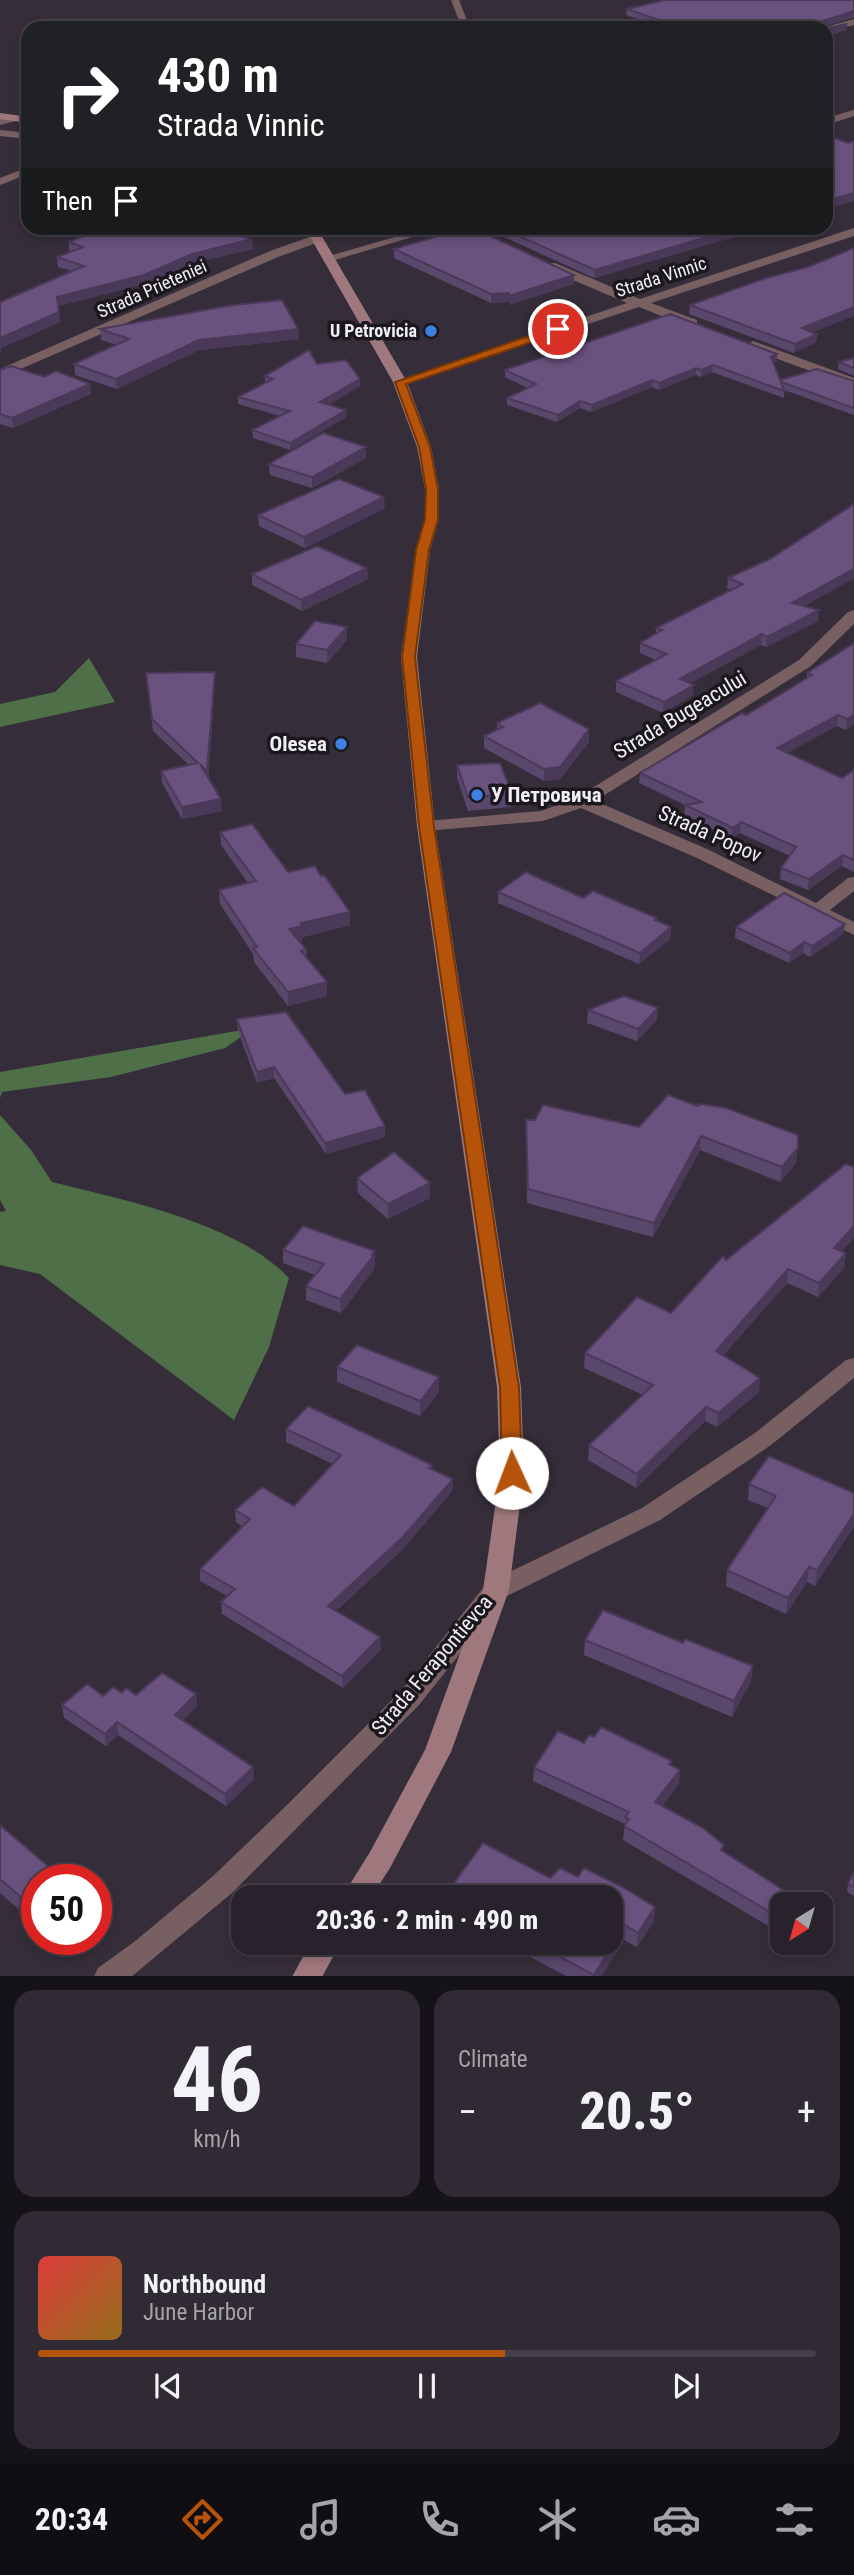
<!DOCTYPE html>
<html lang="en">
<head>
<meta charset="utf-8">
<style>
  :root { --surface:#28222c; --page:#302a34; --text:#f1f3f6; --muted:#a5a4a9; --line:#443f48; --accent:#b45309 }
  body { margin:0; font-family:"Roboto Condensed",sans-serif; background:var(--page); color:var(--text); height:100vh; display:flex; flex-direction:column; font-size:26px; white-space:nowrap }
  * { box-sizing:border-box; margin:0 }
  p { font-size:23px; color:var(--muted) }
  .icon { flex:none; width:38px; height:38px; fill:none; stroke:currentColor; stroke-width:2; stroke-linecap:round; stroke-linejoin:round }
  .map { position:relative; height:1976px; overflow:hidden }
  .side { display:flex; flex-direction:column; gap:14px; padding:14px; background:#161318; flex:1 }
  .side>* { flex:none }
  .hud { position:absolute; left:21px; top:21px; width:812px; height:214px; border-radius:21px; box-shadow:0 4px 10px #0003,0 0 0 2px var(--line); background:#202124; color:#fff; overflow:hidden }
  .needle { width:46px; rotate:217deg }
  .controls { position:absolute; left:770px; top:1892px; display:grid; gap:14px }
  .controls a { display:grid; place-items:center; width:63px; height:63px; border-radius:14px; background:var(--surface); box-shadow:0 4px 10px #0003,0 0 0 2px var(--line); font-size:35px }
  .speed { position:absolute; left:21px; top:1864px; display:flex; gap:14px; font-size:35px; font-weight:700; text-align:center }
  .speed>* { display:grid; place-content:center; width:91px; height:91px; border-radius:50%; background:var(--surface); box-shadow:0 4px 10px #0003,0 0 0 2px var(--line); line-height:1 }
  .speed .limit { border:10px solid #d22; background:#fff; color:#111 }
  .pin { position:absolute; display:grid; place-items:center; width:60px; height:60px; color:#fff; margin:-30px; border:4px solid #fff; border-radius:50%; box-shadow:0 2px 7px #0007 }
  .me { position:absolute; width:77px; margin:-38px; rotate:358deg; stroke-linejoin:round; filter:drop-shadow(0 0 5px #0008) }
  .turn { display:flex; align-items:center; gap:24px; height:147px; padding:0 21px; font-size:32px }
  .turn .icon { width:91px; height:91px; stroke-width:2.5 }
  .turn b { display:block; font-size:49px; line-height:60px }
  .then { display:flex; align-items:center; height:66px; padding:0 21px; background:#0003; gap:14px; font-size:26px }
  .big { font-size:52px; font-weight:800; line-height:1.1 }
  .side .tile { flex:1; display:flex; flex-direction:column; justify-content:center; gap:10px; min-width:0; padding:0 24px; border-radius:21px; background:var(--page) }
  .side .dial { align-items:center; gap:0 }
  .dial b { font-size:91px; line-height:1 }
  .song { display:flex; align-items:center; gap:21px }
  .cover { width:84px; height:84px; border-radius:10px; background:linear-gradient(135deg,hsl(0 70% 55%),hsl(40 70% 35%)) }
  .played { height:7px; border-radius:4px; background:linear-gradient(90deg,var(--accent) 60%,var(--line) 60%) }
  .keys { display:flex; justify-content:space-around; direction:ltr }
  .heat { display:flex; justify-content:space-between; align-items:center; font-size:38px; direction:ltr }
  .side .tiles { flex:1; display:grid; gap:14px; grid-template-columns:1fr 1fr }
  .tile:last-child { grid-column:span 2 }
  .trip { position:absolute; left:231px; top:1885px; width:392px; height:70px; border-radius:21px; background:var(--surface); box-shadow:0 4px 10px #0003,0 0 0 2px var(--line); font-weight:800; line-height:70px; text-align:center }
  .tabs { display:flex; height:112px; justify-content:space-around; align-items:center; background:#100e12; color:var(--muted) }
  .tabs .icon { width:49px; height:49px }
  .tabs .selected { color:var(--accent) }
  .tabs b { font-size:32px; color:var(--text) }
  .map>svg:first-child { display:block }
</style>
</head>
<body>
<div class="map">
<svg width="854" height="1977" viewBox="0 0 854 1977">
  <rect width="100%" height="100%" fill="#352e3a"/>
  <g fill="#4e6f47">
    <path d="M89 658 115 702 0 727V704L55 692Z"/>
    <path d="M254 1028 225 1048 111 1077 2 1092 0 1098V1072Z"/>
    <path d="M0 1115 31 1150 52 1182C124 1200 237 1223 289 1278L269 1347 234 1420 40 1274 0 1265V1212L6 1211 0 1200Z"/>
  </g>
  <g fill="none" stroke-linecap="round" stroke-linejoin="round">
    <g fill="#785f62" fill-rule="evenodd">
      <path d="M451 0H459L470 28H462Z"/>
      <path d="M0 130 28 133V139L0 136Z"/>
    </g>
    <g fill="#785f62" fill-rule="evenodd">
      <path d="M854 19V25L826 32V28H822Z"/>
      <path d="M854 110V116L826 125V118Z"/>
      <path d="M15 115 20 118 19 120 0 125V119Z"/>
      <path d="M28 167V174L0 185V178Z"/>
      <path d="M426 228H443L328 262 322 258Z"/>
      <path d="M854 228V236L651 303 697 320V326H687L639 307 405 385 400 386 393 382 627 303 547 269V263H555L640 299Z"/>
      <path d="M318 234 322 235V241L278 257 0 378V369L270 251Z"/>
      <path d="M753 341 854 378V387L748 348 747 345Z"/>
      <path d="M854 610V624L811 666 595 801 707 849 816 903 848 878 854 877V891L830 910 854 922V935L695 857 581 808 543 821 426 831 417 826 426 821 541 811 576 798 799 660 848 612Z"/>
      <path d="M854 1358V1378L771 1445 660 1520 505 1597 419 1705 232 1893 131 1977H94L98 1968 134 1942 212 1877 289 1803 401 1691 487 1583 642 1508 755 1433 846 1360Z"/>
    </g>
    <g fill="#9f787d" fill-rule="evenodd">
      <path d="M0 113 28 117V123L0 119Z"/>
      <path d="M305 228H317L407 382 431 447 439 489V519L430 550 417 657 435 826 521 1387 524 1473 509 1590 451 1752 390 1868 371 1897H342L370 1852 425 1750 483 1590 500 1473 497 1387 417 826 401 657 416 550 425 519V489L417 447 393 382Z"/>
      <path d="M311 1942H341L322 1977H292Z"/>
    </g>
  </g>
  <g fill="#5a476c">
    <path d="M854 0V17L825 26 827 28 847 24 846 30 826 36V28L646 22 626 15 627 9Z"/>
    <path d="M493 228H764L594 278 493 232Z"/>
    <path d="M252 239 253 249 193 263 145 284 58 306 60 322 1 348V351L0 352V302L72 271 58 267 57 257 71 252 69 251V242Z"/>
    <path d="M394 249 574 284 509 305V302L491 303 394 258Z"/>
    <path d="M690 305 813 332 817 334 816 342 794 353 689 314Z"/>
    <path d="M100 329 299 339 199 350 117 389 75 375 74 364 117 345 101 340Z"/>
    <path d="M854 358V376L838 369 839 362Z"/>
    <path d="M777 361 773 363 780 380 854 381V415L784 390V398L712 372 701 377 696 375 659 390 652 387 591 412 580 408 557 422 507 405V398L528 388 505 377V370Z"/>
    <path d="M317 364 360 379V386L328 405 346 417 290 450 253 438 252 430 280 416 238 404V397L265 383V376Z"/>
    <path d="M0 370 91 394 13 428 0 424Z"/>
    <path d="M366 447V458L312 488 270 475 269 464Z"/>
    <path d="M385 508 305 548 259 526 258 515Z"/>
    <path d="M252 574 368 579 302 611 252 585Z"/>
    <path d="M728 578H854L804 606 818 621 766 647 761 645 690 683 693 695 663 713 616 692V681L656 660 640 653V643L656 634V628L731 590 727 588Z"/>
    <path d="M347 640 327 663 296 657V644Z"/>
    <path d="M854 643V724L846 730 837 726 787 753 842 778 854 770V872L842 866 808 890 780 879 781 868 790 856 740 833 732 838 684 816 685 805 639 783 640 773 746 715 807 678V673Z"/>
    <path d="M146 673 215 683 208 778 222 811 182 819 162 783 161 771 189 765 153 731Z"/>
    <path d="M497 723 589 742 560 779 544 781 484 748V736L497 730Z"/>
    <path d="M457 765 512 794 511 807 468 811 457 778Z"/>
    <path d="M220 832 288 872 350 925 303 937V940L299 941 306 949 307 957 327 996 288 1006 254 962 253 954 220 904 219 890 248 883 221 845Z"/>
    <path d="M498 892 583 898 657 918V921L671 927 670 939 639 964 498 903Z"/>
    <path d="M845 924 843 934 810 957 803 953 789 963 735 938 736 927Z"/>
    <path d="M588 1010 657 1020 637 1041 587 1023Z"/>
    <path d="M237 1019 345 1094 385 1137 326 1154 274 1078 257 1083 238 1031Z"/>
    <path d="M668 1095 796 1163 780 1182 700 1150 653 1237 527 1203 526 1120 639 1127Z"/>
    <path d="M357 1178 430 1183V1198L388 1219 358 1193Z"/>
    <path d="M283 1250 375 1251 374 1269 341 1313 306 1300V1286L315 1275 283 1263Z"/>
    <path d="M842 1252 846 1253 844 1268 818 1297 787 1283 723 1355 759 1392 717 1427 705 1421 636 1488 588 1460 589 1445 643 1395 584 1368 585 1353 671 1313 726 1260Z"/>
    <path d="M337 1367 439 1392 420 1416 337 1382Z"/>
    <path d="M286 1429 432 1465V1469L453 1479 452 1491 403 1549 336 1611 381 1649 343 1688 222 1614 221 1602 227 1596 200 1581V1569L242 1526 236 1522 235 1510 294 1506 333 1464 286 1442Z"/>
    <path d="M749 1484 854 1493 815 1586 807 1582 786 1614 726 1586 727 1570 768 1508 748 1500Z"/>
    <path d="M585 1640 751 1681 732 1717 584 1655Z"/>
    <path d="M122 1693 136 1695 196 1694 197 1706 183 1720 253 1767 254 1779 226 1806 118 1735 106 1746 64 1718 62 1705Z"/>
    <path d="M584 1743 672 1761 671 1765 679 1783 662 1806 723 1851 782 1904V1934L623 1840 625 1824 533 1781 534 1768Z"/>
    <path d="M0 1825 37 1880V1925L0 1893Z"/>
    <path d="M483 1843 550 1878 560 1868 578 1877 584 1868 626 1889 655 1907 654 1921 637 1947 624 1940 601 1977H568L517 1950V1942H611V1897H449V1890Z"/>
    <path d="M854 1872V1896L847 1892 848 1884Z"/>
    <path d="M796 1942H819L813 1952Z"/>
  </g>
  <g fill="#4a3958">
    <path d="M854 10 853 16 819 28 820 22Z"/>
    <path d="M847 24 846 30 826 36V31Z"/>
    <path d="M854 193V201L826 209V201Z"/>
    <path d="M737 228H764L594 278 595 270Z"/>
    <path d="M252 239 253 249 193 263 145 284 58 306 57 297 192 254Z"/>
    <path d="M574 275V284L509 305V296Z"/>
    <path d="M509 293V302L491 303V294Z"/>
    <path d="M854 307V316L801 337 802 328Z"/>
    <path d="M59 312 60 322 1 348V351L0 352V338Z"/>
    <path d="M298 329 299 339 199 350 117 389 116 379 199 340Z"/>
    <path d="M817 334 816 342 794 353 795 344Z"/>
    <path d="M777 354V361L771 364V357Z"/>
    <path d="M713 365 712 372 701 377V370Z"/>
    <path d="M696 368V375L659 390V383Z"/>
    <path d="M360 379V386L320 410V402Z"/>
    <path d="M652 380V387L591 412 592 405Z"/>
    <path d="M90 384 91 394 13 428 12 418Z"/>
    <path d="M580 401V408L557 422 558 415Z"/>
    <path d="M346 410V417L290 450V443Z"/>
    <path d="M366 447V458L312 488V477Z"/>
    <path d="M384 497 385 508 305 548 304 537Z"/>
    <path d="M367 568 368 579 302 611 301 600Z"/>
    <path d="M854 569V578L791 613 792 603Z"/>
    <path d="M819 610 818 621 766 647 767 637Z"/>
    <path d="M347 627V640L327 663V650Z"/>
    <path d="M762 634 761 645 680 689V679Z"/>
    <path d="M215 672V683L208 783 207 771Z"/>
    <path d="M694 685 693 695 663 713 664 702Z"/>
    <path d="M838 715 837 726 776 759 777 748Z"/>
    <path d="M854 715V724L846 730 847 719Z"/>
    <path d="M589 729V742L560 779 544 781V769Z"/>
    <path d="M221 799 222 811 182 819V807Z"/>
    <path d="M741 822 740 833 732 838 733 828Z"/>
    <path d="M843 855 842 866 808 890 809 879Z"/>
    <path d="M350 912V925L303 937V940L290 943 289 929 301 923Z"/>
    <path d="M845 924 843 934 810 957 812 946Z"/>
    <path d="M671 927 670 939 639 964 640 953Z"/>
    <path d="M804 942 803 953 789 963 790 953Z"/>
    <path d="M327 982V996L288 1006V992Z"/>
    <path d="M658 1008 657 1020 637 1041 638 1029Z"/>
    <path d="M274 1067V1078L257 1083V1072Z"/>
    <path d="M385 1126V1137L326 1154 325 1143Z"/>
    <path d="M701 1136 700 1150 653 1237 654 1223Z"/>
    <path d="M798 1148 796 1163 780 1182 782 1167Z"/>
    <path d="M430 1183V1198L388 1219V1204Z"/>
    <path d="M854 1226V1238L832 1262 834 1248Z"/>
    <path d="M375 1251 374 1269 341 1313 340 1299Z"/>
    <path d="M846 1253 844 1268 818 1297 819 1283Z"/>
    <path d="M788 1269 787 1283 715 1365 716 1351Z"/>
    <path d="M439 1377V1392L420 1416V1401Z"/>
    <path d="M760 1378 759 1392 717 1427 718 1413Z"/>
    <path d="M706 1407 705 1421 636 1488 637 1474Z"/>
    <path d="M453 1479 452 1491 403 1549 328 1618V1606Z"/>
    <path d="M854 1514V1527L815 1586 817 1570Z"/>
    <path d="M809 1567 807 1582 786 1614 788 1598Z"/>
    <path d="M380 1637 381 1649 343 1688 342 1676Z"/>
    <path d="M753 1666 751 1681 732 1717 734 1701Z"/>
    <path d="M196 1694 197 1706 176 1727 175 1715Z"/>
    <path d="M117 1722 118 1735 106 1746 105 1734Z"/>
    <path d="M253 1767 254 1779 226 1806 225 1794Z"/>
    <path d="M680 1770 679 1783 654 1816 655 1802Z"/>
    <path d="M655 1907 654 1921 637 1947 638 1933Z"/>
    <path d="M827 1918 825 1932 821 1939V1928Z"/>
    <path d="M625 1925 624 1940 601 1977H594Z"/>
    <path d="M814 1942H819L813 1952Z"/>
  </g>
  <g fill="#69527d" stroke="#4a3958" stroke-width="2">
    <path d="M665 0H854V11L820 22 827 28 847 24 826 31V28H628L656 19 627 9Z"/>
    <path d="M826 135 848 143 854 141V193L826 201Z"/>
    <path d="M102 228H209L252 239 192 254 144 275 57 297 59 312 0 338V302L84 266 57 257 83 247 69 242Z"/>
    <path d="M501 228H737L595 270Z"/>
    <path d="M475 229 574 275 509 296V293L491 294 394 249 455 231 459 233Z"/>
    <path d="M854 248V307L802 328 817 334 795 344 690 305 766 278 808 267Z"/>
    <path d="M282 300 298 329 199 340 116 379 74 364 129 339 100 329 233 305Z"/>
    <path d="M670 314 777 354 771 357 780 380 817 369 854 381V408L781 382 784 391 713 365 701 370 696 368 659 383 652 380 592 405 580 401 558 415 507 398 536 384 505 370Z"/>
    <path d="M309 350 317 364 346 360 360 379 320 402 346 410 290 443 252 430 290 411 238 397 273 379 265 376Z"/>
    <path d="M854 358V368L839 362Z"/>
    <path d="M11 366 44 377 56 371 90 384 12 418 0 414V370Z"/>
    <path d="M323 433 366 447 312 477 269 464Z"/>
    <path d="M339 479 384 497 304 537 258 515Z"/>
    <path d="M854 504V569L792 603 819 610 767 637 762 634 680 679 694 685 664 702 616 681 667 654 640 643 662 630 656 628 743 584 728 578 770 559Z"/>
    <path d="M317 546 367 568 301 600 252 574Z"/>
    <path d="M315 621 347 627 327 650 296 644Z"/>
    <path d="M854 643V715L847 719 838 715 777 748 842 778 854 770V860L843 855 809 879 781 868 796 847 741 822 733 828 685 805 702 802 640 773 742 713 746 715 812 675 807 673Z"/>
    <path d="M215 672 207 771 200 764 221 799 182 807 161 771 198 763 152 719 146 673Z"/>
    <path d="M540 703 589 729 560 767 544 769 484 736 503 727 497 723Z"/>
    <path d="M500 763 512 794 468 797 457 765Z"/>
    <path d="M252 824 288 872 315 866 321 876 324 875 350 912 301 923 302 926 289 929 306 949 301 951 327 982 288 992 253 948 257 947 219 890 256 881 220 832Z"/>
    <path d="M526 872 583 898 593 891 657 918 655 920 671 927 640 953 498 892Z"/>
    <path d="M784 893 845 924 812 946 804 942 790 953 736 927Z"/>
    <path d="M624 996 658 1008 638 1029 588 1010Z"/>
    <path d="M286 1012 345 1094 365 1090 385 1126 325 1143 274 1067 257 1072 237 1019Z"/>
    <path d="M668 1095 698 1106 700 1104 726 1108 798 1135V1148L782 1167 701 1136 654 1223 528 1189 526 1120H535L543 1105 639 1127Z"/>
    <path d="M394 1152 430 1183 388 1204 357 1178Z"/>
    <path d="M846 1164 854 1167V1226L834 1248 846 1253 819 1283 788 1269 716 1351 760 1378 718 1413 706 1407 637 1474 589 1445 653 1385 585 1353 637 1297 671 1313 723 1256 726 1260Z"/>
    <path d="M303 1226 375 1251 372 1255H374L340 1299 306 1286 324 1264 283 1250Z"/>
    <path d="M357 1345 439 1377 420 1401 337 1367Z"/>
    <path d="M308 1406 432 1465 429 1468 453 1479 403 1537 328 1606 380 1637 342 1676 221 1602 235 1589 200 1569 250 1519 235 1510 262 1487 294 1506 341 1455 286 1429Z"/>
    <path d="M769 1456 854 1493V1514L817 1570 809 1567 788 1598 727 1570 776 1496 749 1484Z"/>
    <path d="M603 1610 683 1643 685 1639 753 1666 734 1701 585 1640Z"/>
    <path d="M162 1673 196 1694 175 1715 253 1767 225 1794 117 1722 105 1734 62 1705 87 1684 103 1696 113 1687 122 1693 126 1688 136 1695Z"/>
    <path d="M601 1727 672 1761 669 1764 680 1770 655 1802 703 1828 724 1845 721 1850 805 1904H782V1919L624 1826 629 1819 625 1817 629 1812 534 1768 558 1731 584 1743 589 1735 594 1737Z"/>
    <path d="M0 1825 64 1880H37V1911L0 1879Z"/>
    <path d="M483 1843 550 1878 560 1868 578 1877 584 1868 626 1889 655 1907 638 1933 625 1925 594 1975 532 1942H611V1897H462L449 1890Z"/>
    <path d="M854 1872V1887L848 1884Z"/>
    <path d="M821 1914 827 1918 821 1928Z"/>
  </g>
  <path fill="#b45309" stroke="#753606" stroke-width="2" d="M558 326 563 329 562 332 406 384 430 447 438 489V519L429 550 415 657 434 826 519 1387 522 1473 519 1478 512 1480 505 1478 502 1473 500 1387 419 826 402 657 416 550 425 519 426 489 419 447 395 382Z"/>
  <g fill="#3f7fe0" stroke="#1b181d" stroke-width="2.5">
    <circle cx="431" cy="331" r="7"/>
    <circle cx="341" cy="744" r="7"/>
    <circle cx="477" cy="795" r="7"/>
  </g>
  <g text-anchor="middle" stroke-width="7" stroke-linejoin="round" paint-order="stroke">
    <g font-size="18" fill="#f2eef6" stroke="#1b181d">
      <text transform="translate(661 277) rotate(-18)" y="6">Strada Vinnic</text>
      <text transform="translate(152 289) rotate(-24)" y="6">Strada Prieteniei</text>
    </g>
    <g font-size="18" font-weight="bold" fill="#f2eef6" stroke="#1b181d" text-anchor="end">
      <text x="417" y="337">U Petrovicia</text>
    </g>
    <g font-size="21" fill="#f2eef6" stroke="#1b181d">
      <text transform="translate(680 715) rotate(-31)" y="7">Strada Bugeacului</text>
      <text transform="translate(710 834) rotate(24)" y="7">Strada Popov</text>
      <text transform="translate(432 1665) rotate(-50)" y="7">Strada Ferapontievca</text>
    </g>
    <g font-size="21" font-weight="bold" fill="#f2eef6" stroke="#1b181d" text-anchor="end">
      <text x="327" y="751">Olesea</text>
      <text x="491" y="802" text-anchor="start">У Петровича</text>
    </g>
  </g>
</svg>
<div class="controls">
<a><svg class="needle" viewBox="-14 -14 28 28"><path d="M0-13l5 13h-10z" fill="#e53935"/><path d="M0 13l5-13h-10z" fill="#a5a4a9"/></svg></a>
</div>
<div class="speed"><div class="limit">50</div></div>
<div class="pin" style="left:558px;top:329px;background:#d93025"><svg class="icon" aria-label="arrive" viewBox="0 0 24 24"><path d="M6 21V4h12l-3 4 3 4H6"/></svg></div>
<svg class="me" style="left:512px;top:1473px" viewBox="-20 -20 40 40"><circle r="19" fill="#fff"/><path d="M0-13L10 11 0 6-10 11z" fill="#b45309"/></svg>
<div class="trip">20:36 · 2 min · 490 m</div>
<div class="hud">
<div class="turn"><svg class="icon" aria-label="right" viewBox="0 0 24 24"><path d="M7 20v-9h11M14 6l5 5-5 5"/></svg><div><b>430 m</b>Strada Vinnic</div></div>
<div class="then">Then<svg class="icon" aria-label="arrive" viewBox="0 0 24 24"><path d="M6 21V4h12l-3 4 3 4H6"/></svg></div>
</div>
</div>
<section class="side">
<div class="tiles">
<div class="tile dial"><b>46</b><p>km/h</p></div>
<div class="tile"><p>Climate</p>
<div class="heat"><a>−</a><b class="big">20.5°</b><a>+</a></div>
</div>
<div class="tile">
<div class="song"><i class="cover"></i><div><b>Northbound</b><p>June Harbor</p></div></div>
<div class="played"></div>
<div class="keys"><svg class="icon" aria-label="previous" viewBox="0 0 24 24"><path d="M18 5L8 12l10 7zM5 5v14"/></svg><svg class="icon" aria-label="pause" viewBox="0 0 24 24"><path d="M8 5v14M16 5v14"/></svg><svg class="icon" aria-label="next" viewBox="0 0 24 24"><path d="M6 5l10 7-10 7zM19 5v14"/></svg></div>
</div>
</div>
</section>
<nav class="tabs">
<b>20:34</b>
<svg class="icon selected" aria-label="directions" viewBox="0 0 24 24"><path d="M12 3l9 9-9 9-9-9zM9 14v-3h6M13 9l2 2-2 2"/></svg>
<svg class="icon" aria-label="music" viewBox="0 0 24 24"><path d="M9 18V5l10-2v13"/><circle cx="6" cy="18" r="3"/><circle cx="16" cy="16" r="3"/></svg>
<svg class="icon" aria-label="phone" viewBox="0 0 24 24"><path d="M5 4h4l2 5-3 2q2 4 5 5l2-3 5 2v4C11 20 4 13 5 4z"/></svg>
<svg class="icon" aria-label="climate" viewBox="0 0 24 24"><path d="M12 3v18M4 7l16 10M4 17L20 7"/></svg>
<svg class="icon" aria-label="car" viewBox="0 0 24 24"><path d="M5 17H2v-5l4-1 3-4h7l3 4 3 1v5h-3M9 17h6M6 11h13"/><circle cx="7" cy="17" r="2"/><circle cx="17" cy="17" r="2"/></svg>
<svg class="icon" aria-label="filters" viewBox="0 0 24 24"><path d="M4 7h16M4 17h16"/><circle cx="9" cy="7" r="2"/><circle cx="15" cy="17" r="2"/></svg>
</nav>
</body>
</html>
